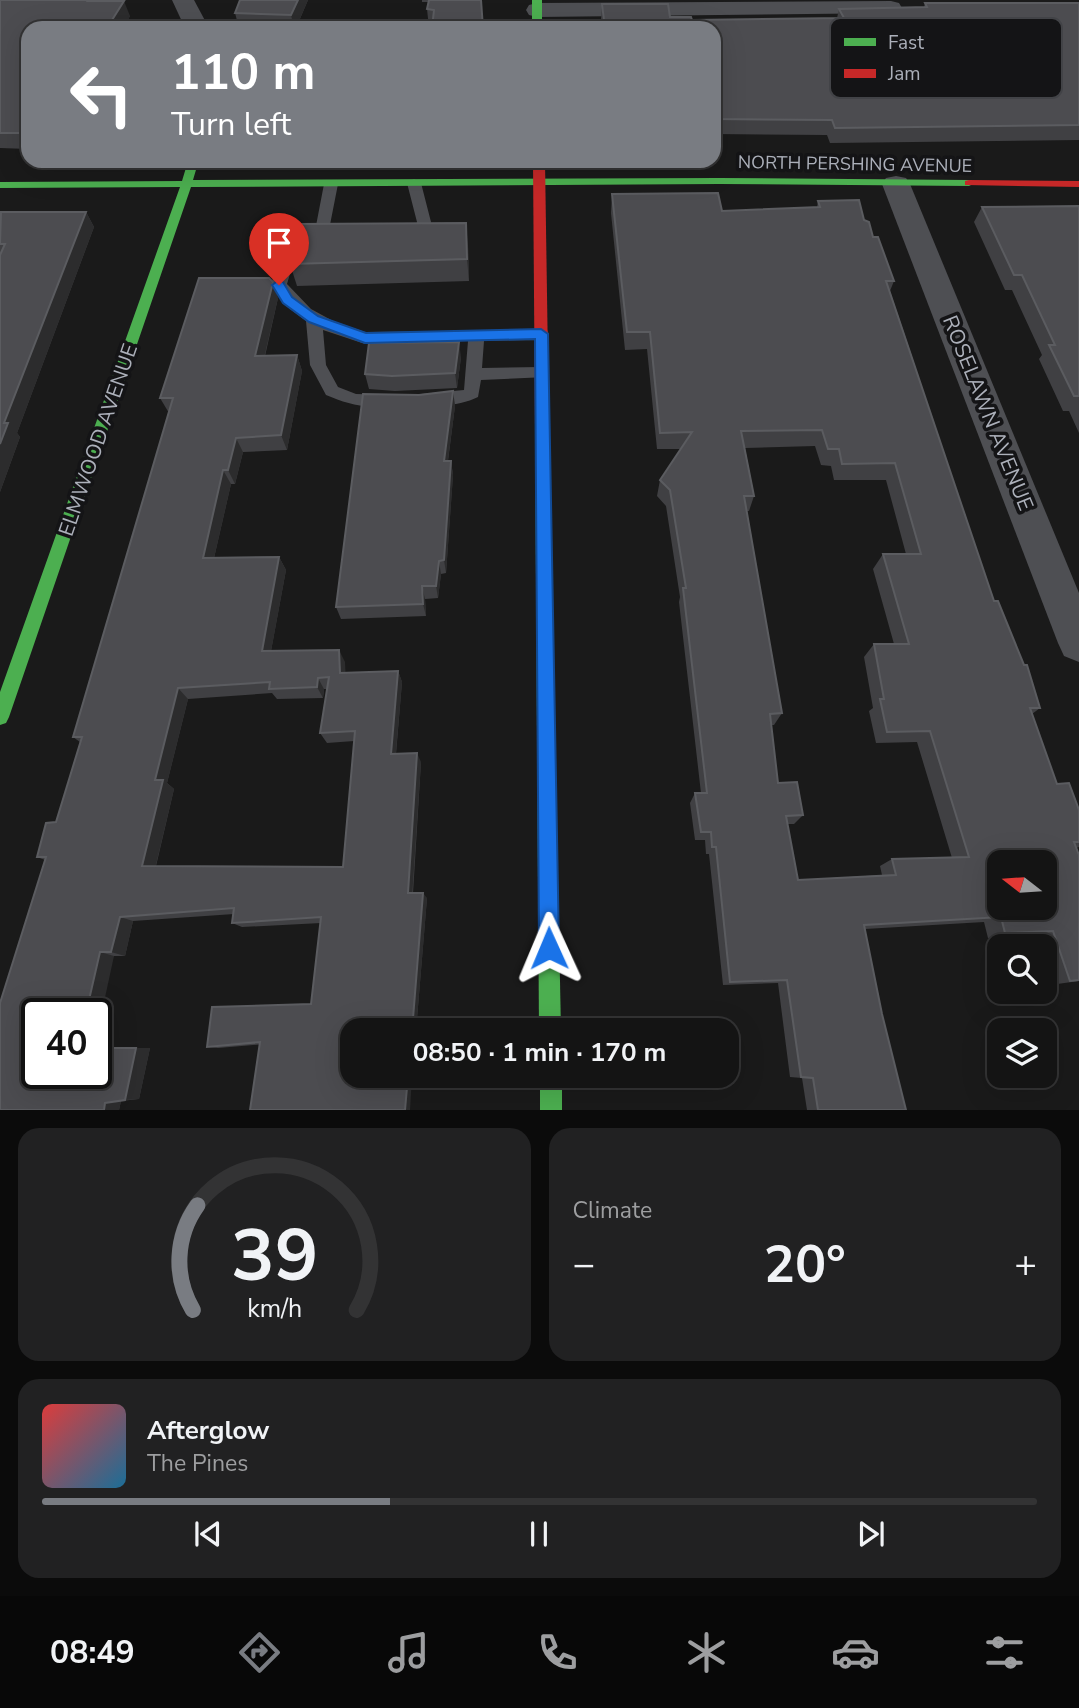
<!DOCTYPE html>
<html lang="en">
<head>
<meta charset="utf-8">
<style>
  :root { --surface:#141414; --page:#212122; --text:#f1f3f6; --muted:#9d9ea0; --line:#333334; --accent:#797c82 }
  body { margin:0; font-family:"Nunito Sans",sans-serif; background:var(--page); color:var(--text); height:100vh; display:flex; flex-direction:column; font-size:26px; white-space:nowrap }
  * { box-sizing:border-box; margin:0 }
  p { font-size:23px; color:var(--muted) }
  .icon { flex:none; width:38px; height:38px; fill:none; stroke:currentColor; stroke-width:2; stroke-linecap:round; stroke-linejoin:round }
  .map { position:relative; height:1110px; overflow:hidden }
  .details { display:flex; flex-direction:column; gap:18px; padding:18px; background:#0b0b0b; flex:1 }
  .details>* { flex:none }
  .banner { position:absolute; left:21px; top:21px; width:700px; height:147px; border-radius:21px; box-shadow:0 7px 28px #0002,0 0 0 2px var(--line); background:#797c82; color:#fff; overflow:hidden }
  .needle { width:46px; rotate:287deg }
  .tools { position:absolute; left:987px; top:850px; display:grid; gap:14px }
  .tools a { display:grid; place-items:center; width:70px; height:70px; border-radius:14px; background:var(--surface); box-shadow:0 7px 28px #0002,0 0 0 2px var(--line); font-size:35px }
  .speed { position:absolute; left:21px; top:998px; display:flex; gap:14px; font-size:35px; font-weight:700; text-align:center }
  .speed>* { display:grid; place-content:center; width:91px; height:91px; border-radius:50%; background:var(--surface); box-shadow:0 7px 28px #0002,0 0 0 2px var(--line); line-height:1 }
  .speed .limit { border:4px solid #111; border-radius:10px; background:#fff; color:#111 }
  .pin { position:absolute; display:grid; place-items:center; width:60px; height:60px; color:#fff; margin:-72px -30px; border-radius:50% 50% 50% 0; rotate:-45deg; box-shadow:0 0 7px #0007 }
  .pin .icon { rotate:45deg }
  .me { position:absolute; width:77px; margin:-38px; rotate:359deg; stroke-linejoin:round; filter:drop-shadow(0 0 5px #0008) }
  .turn { display:flex; align-items:center; gap:24px; height:147px; padding:0 35px; font-size:32px }
  .turn .icon { width:91px; height:91px; stroke-width:2.5 }
  .turn b { display:block; font-size:49px; line-height:60px }
  .big { font-size:52px; font-weight:700; line-height:1.1 }
  .details .tile { flex:1; display:flex; flex-direction:column; justify-content:center; gap:10px; min-width:0; padding:0 24px; border-radius:21px; background:var(--page) }
  .details .dial { align-items:center; gap:0 }
  .dial svg { height:182px; overflow:visible; fill:none; stroke:var(--line); stroke-width:7; stroke-linecap:round; text-anchor:middle }
  .dial text { fill:var(--text); stroke:none }
  .song { display:flex; align-items:center; gap:21px }
  .cover { width:84px; height:84px; border-radius:10px; background:linear-gradient(135deg,hsl(0 70% 55%),hsl(200 70% 35%)) }
  .played { height:7px; border-radius:4px; background:linear-gradient(90deg,var(--accent) 35%,var(--line) 35%) }
  .keys { display:flex; justify-content:space-around; direction:ltr }
  .heat { display:flex; justify-content:space-between; align-items:center; font-size:38px; direction:ltr }
  .details .tiles { flex:1; display:grid; gap:18px; grid-template-columns:1fr 1fr }
  .tile:last-child { grid-column:span 2 }
  .trip { position:absolute; left:340px; top:1018px; width:399px; height:70px; border-radius:21px; background:var(--surface); box-shadow:0 7px 28px #0002,0 0 0 2px var(--line); font-weight:700; line-height:70px; text-align:center }
  .tab-bar { display:flex; height:112px; justify-content:space-around; align-items:center; background:#080808; color:var(--muted) }
  .tab-bar .icon { width:49px; height:49px }
  .tab-bar .active { color:var(--accent) }
  .tab-bar b { font-size:32px; color:var(--text) }
  .map>svg:first-child { display:block }
</style>
</head>
<body>
<div class="map">
<svg width="1079" height="1110" viewBox="0 0 1079 1110">
  <rect width="100%" height="100%" fill="#1a1a1a"/>
  <g fill="none" stroke-linecap="round" stroke-linejoin="round">
    <g fill="#4e4f53" fill-rule="evenodd">
      <path d="M414 179 421 183 431 222 427 231 402 238 397 236 395 233 397 230 416 225 417 222 407 183Z"/>
      <path d="M331 180 338 184 328 235 321 240H300L287 284 311 309 333 321 365 332 547 330 549 334 541 340 484 341 482 368 541 367 549 373 547 377 481 380 478 397C462 405 438 408 421 402L419 398 421 394 464 390 468 341 365 344 323 330 326 365 338 387 356 394 392 395 394 399 392 403C369 411 348 404 326 395L310 365 306 321 290 309 271 284 289 233 315 231 324 184Z"/>
    </g>
    <g fill="#4e4f53" fill-rule="evenodd">
      <path d="M172 0H194L209 28H185Z"/>
      <path d="M891 1 899 3 902 8 899 13 537 17 529 15 526 10 529 5 537 3Z"/>
      <path d="M896 176 906 178 910 184 1079 593V662L1064 656 1058 643 882 184 886 178Z"/>
    </g>
    <g fill="#4caf50" fill-rule="evenodd">
      <rect x="532" y="0" width="10" height="28"/>
      <path d="M188 161 198 163 193 180 719 178 969 180 975 183 969 186 719 184 191 187 9 717 6 723 0 725V692L180 187 0 188V182L182 181Z"/>
      <path d="M542 422 549 427 561 1031H539L535 427Z"/>
      <rect x="540" y="1076" width="22" height="34"/>
    </g>
    <g fill="#c62828" fill-rule="evenodd">
      <path d="M533 161H545L549 427 542 432 535 427Z"/>
      <path d="M969 180 1079 181V187L965 185V181Z"/>
    </g>
  </g>
  <g fill="#404043" fill-rule="evenodd">
    <path d="M0 0 103 1 130 16 123 28H28V149L0 148Z"/>
    <path d="M240 0H308L296 28H239L235 13Z"/>
    <path d="M422 0H481L483 28H429L427 9 428 2H422Z"/>
    <path d="M925 3H1079V140L830 143 827 135 714 134V28H602L601 19 602 4 670 17 692 20 837 18 839 9 924 7Z"/>
    <path d="M612 194 722 211 817 207 818 201 864 220 894 281 890 291 994 601 1040 708 1032 714 1057 784 1079 810V847L1076 848 1079 855V981L1050 985 1045 969V947H1038L1035 936 988 938 984 922 865 929 882 1014 906 1110H807L802 1078 790 1077 778 983 723 985 709 854H706L705 840H695L690 803 695 793H701L679 602 680 597 666 506 657 496 660 480 681 449H657L647 349 625 350 611 213ZM815 446 821 465 831 466 834 480H886L906 554H883L873 569 894 644H874L864 657 873 708 869 711 876 743 917 742 952 858 892 859 880 866 882 875 798 880 787 824H794L803 815 778 783 771 725H774L782 713 747 511H749L754 496 745 448Z"/>
    <path d="M1079 206V433L1069 411H1063L1039 359 1042 355 1012 290H1005L974 222 982 207Z"/>
    <path d="M86 212 94 227 17 433 20 437 0 492V213Z"/>
    <path d="M468 245 469 281 297 286 290 264Z"/>
    <path d="M278 298 265 356 297 355 302 371 287 450 243 452 235 484H231L214 558 279 557 286 570 271 651 345 662V673L398 671 402 682 396 754 421 762 413 893 427 898 416 1031 218 1048 207 1047 311 1004 321 923 242 927 232 923 234 914 133 921 125 956H114L37 1073 150 1048 139 1099 121 1101 119 1110H0L45 860 37 857 56 822 80 742 73 737 169 413 160 398ZM324 689H327L320 733 327 743 354 741 343 867 156 866 174 789 167 783 188 699 272 693 277 699 323 698Z"/>
    <path d="M461 357 457 388 395 391 369 389 365 374Z"/>
    <path d="M453 391 455 406 448 461H451L453 475 446 573 441 574 438 598 425 599 426 616 341 619 336 607 419 395Z"/>
  </g>
  <g fill="#2c2c2d">
    <path d="M298 0H308L296 28H294L291 15Z"/>
    <path d="M124 1 130 16 123 28H107Z"/>
    <path d="M86 212 94 227 17 433 20 437 0 492V444L4 423Z"/>
    <path d="M466 223 468 245 469 281 467 259Z"/>
    <path d="M273 282 278 298 261 371 255 356Z"/>
    <path d="M459 342 461 357 457 388 455 373Z"/>
    <path d="M297 355 302 371 287 450 281 435Z"/>
    <path d="M453 391 455 406 446 475 444 461Z"/>
    <path d="M236 438 243 452 235 484 228 470Z"/>
    <path d="M451 461 453 475 446 573 444 560Z"/>
    <path d="M223 470 231 484 211 571 203 558Z"/>
    <path d="M279 557 286 570 269 662 262 651Z"/>
    <path d="M439 561 441 574 438 598 436 586Z"/>
    <path d="M422 586 425 599 426 616 423 604Z"/>
    <path d="M339 650 345 662 346 684 340 673Z"/>
    <path d="M398 671 402 682 395 763 391 754Z"/>
    <path d="M318 678 324 689 323 698 317 687Z"/>
    <path d="M178 688 188 699 167 783 174 789 154 873 142 866 155 780Z"/>
    <path d="M417 753 421 762 412 898 408 893Z"/>
    <path d="M423 893 427 898 416 1031H412Z"/>
    <path d="M120 917 133 921 125 956 111 952Z"/>
    <path d="M100 952 114 956 96 1039V1013H86Z"/>
    <path d="M136 1048H150L139 1099 125 1100Z"/>
    <path d="M408 1076H412L410 1110H405Z"/>
    <path d="M121 1101 119 1110H104L105 1103Z"/>
  </g>
  <g fill="#4c4c50" stroke="#5b5c60" stroke-width="2" fill-rule="evenodd">
    <path d="M0 0H89L88 1H124L107 28H28V133H0Z"/>
    <path d="M240 0H298L291 15 235 13Z"/>
    <path d="M429 0H481L483 28H432L434 10 427 9Z"/>
    <path d="M925 3H1079V125L835 128 832 120 714 119V28H605L602 4H668L670 17H691L692 20 844 18 839 9 927 7Z"/>
    <path d="M718 193 722 211 820 207 818 201 859 200 864 220 869 222 873 237H878L894 281H886L994 601H998L1024 665H1027L1040 708H1030L1057 784 1069 783 1079 810V842H1074L1079 855V980L1070 981 1053 931 1005 933 1001 917 864 925 882 1014 906 1110H818L813 1078 801 1077 787 980 730 982 716 847H712L711 832H701L695 793H707L683 588H686L670 490 660 480 692 432 660 433 650 332H627L612 194ZM822 430 828 449H839L842 464 895 463 921 554H883L909 644H874L884 699H880L887 732 930 731 969 857 892 859 896 875 798 880 786 816 803 815 797 782 778 783 770 714 782 713 744 496H754L741 431ZM999 863H1045V908H999Z"/>
    <path d="M1079 206V396H1074L1049 345H1055L1022 275H1014L982 207Z"/>
    <path d="M1 212H86L4 423H8L0 444V255L5 244H0Z"/>
    <path d="M466 223 467 259 290 264 297 224Z"/>
    <path d="M199 278H269L273 282 255 356 297 355 281 435 236 438 228 470H223L203 558 279 557 262 651 339 650 340 673 398 671 391 754 417 753 408 893H423L412 1031H352V1076H408L405 1110H250L260 1042 207 1047 212 1007 311 1004 321 917 232 923 234 908 120 917 111 952H100L86 1013H37V1073H96V1048H136L125 1100 105 1103 104 1110H0V1003L46 857H37L46 823 56 822 82 737H73L173 398H160ZM329 677 320 733 355 731 343 867 142 866 163 780H155L178 688 270 682 269 689 317 687 318 678Z"/>
    <path d="M459 342 455 373 392 376 365 374 369 343Z"/>
    <path d="M453 391 444 461H451L444 560 439 561 436 586H422L423 604 336 607 363 394 419 395Z"/>
  </g>
  <path fill="#1a73e8" stroke="#114b97" stroke-width="2" d="M279 280 283 282 292 297 318 316 366 333 541 329 548 334 559 948 556 955 549 958 542 955 539 948 535 339 365 343 309 322 283 303 272 285Z"/>
  <g text-anchor="middle" stroke-width="7" stroke-linejoin="round" paint-order="stroke">
    <g font-size="18" fill="#acb0ba" stroke="#141416">
      <text transform="translate(855 164) rotate(1)" y="6">NORTH PERSHING AVENUE</text>
    </g>
    <g font-size="21" fill="#acb0ba" stroke="#141416">
      <text transform="translate(988 413) rotate(68)" y="7">ROSELAWN AVENUE</text>
      <text transform="translate(98 440) rotate(-71)" y="7">ELMWOOD AVENUE</text>
    </g>
  </g>
  <rect x="830" y="18" width="232" height="80" rx="10" fill="#141416" stroke="#424347" stroke-width="2"/>
  <rect x="844" y="38" width="32" height="8" fill="#4caf50"/>
  <rect x="844" y="69" width="32" height="9" fill="#c62828"/>
  <g font-size="19" fill="#acb0ba">
    <text x="888" y="49">Fast</text>
    <text x="888" y="80">Jam</text>
  </g>
</svg>
<div class="tools">
<a><svg class="needle" viewBox="-14 -14 28 28"><path d="M0-13l5 13h-10z" fill="#e53935"/><path d="M0 13l5-13h-10z" fill="#9d9ea0"/></svg></a>
<a><svg class="icon" aria-label="search" viewBox="0 0 24 24"><circle cx="10" cy="10" r="6"/><path d="M15 15l6 6"/></svg></a>
<a><svg class="icon" aria-label="layers" viewBox="0 0 24 24"><path d="M12 4l9 5-9 5-9-5zM3 14l9 5 9-5"/></svg></a>
</div>
<div class="speed"><div class="limit">40</div></div>
<div class="pin" style="left:279px;top:285px;background:#d93025"><svg class="icon" aria-label="arrive" viewBox="0 0 24 24"><path d="M6 21V4h12l-3 4 3 4H6"/></svg></div>
<svg class="me" style="left:549px;top:948px" viewBox="-20 -20 40 40"><path d="M0-17L14 15 0 8-14 15z" fill="#1a73e8" stroke="#fff" stroke-width="4"/></svg>
<div class="trip">08:50 · 1 min · 170 m</div>
<div class="banner">
<div class="turn"><svg class="icon" aria-label="left" viewBox="0 0 24 24"><path d="M17 20v-9H6M10 6l-5 5 5 5"/></svg><div><b>110 m</b>Turn left</div></div>
</div>
</div>
<section class="details">
<div class="tiles">
<div class="tile dial"><svg viewBox="0 0 100 80">
<path d="M14 69A42 42 0 1 1 86 69"/>
<path d="M14 69A42 42 0 0 1 16 23" stroke="#797c82"/>
<text x="50" y="56" font-size="32" font-weight="700">39</text>
<text x="50" y="72" font-size="11">km/h</text>
</svg></div>
<div class="tile"><p>Climate</p>
<div class="heat"><a>−</a><b class="big">20°</b><a>+</a></div>
</div>
<div class="tile">
<div class="song"><i class="cover"></i><div><b>Afterglow</b><p>The Pines</p></div></div>
<div class="played"></div>
<div class="keys"><svg class="icon" aria-label="previous" viewBox="0 0 24 24"><path d="M18 5L8 12l10 7zM5 5v14"/></svg><svg class="icon" aria-label="pause" viewBox="0 0 24 24"><path d="M8 5v14M16 5v14"/></svg><svg class="icon" aria-label="next" viewBox="0 0 24 24"><path d="M6 5l10 7-10 7zM19 5v14"/></svg></div>
</div>
</div>
</section>
<nav class="tab-bar">
<b>08:49</b>
<svg class="icon active" aria-label="directions" viewBox="0 0 24 24"><path d="M12 3l9 9-9 9-9-9zM9 14v-3h6M13 9l2 2-2 2"/></svg>
<svg class="icon" aria-label="music" viewBox="0 0 24 24"><path d="M9 18V5l10-2v13"/><circle cx="6" cy="18" r="3"/><circle cx="16" cy="16" r="3"/></svg>
<svg class="icon" aria-label="phone" viewBox="0 0 24 24"><path d="M5 4h4l2 5-3 2q2 4 5 5l2-3 5 2v4C11 20 4 13 5 4z"/></svg>
<svg class="icon" aria-label="climate" viewBox="0 0 24 24"><path d="M12 3v18M4 7l16 10M4 17L20 7"/></svg>
<svg class="icon" aria-label="car" viewBox="0 0 24 24"><path d="M5 17H2v-5l4-1 3-4h7l3 4 3 1v5h-3M9 17h6M6 11h13"/><circle cx="7" cy="17" r="2"/><circle cx="17" cy="17" r="2"/></svg>
<svg class="icon" aria-label="filters" viewBox="0 0 24 24"><path d="M4 7h16M4 17h16"/><circle cx="9" cy="7" r="2"/><circle cx="15" cy="17" r="2"/></svg>
</nav>
</body>
</html>
